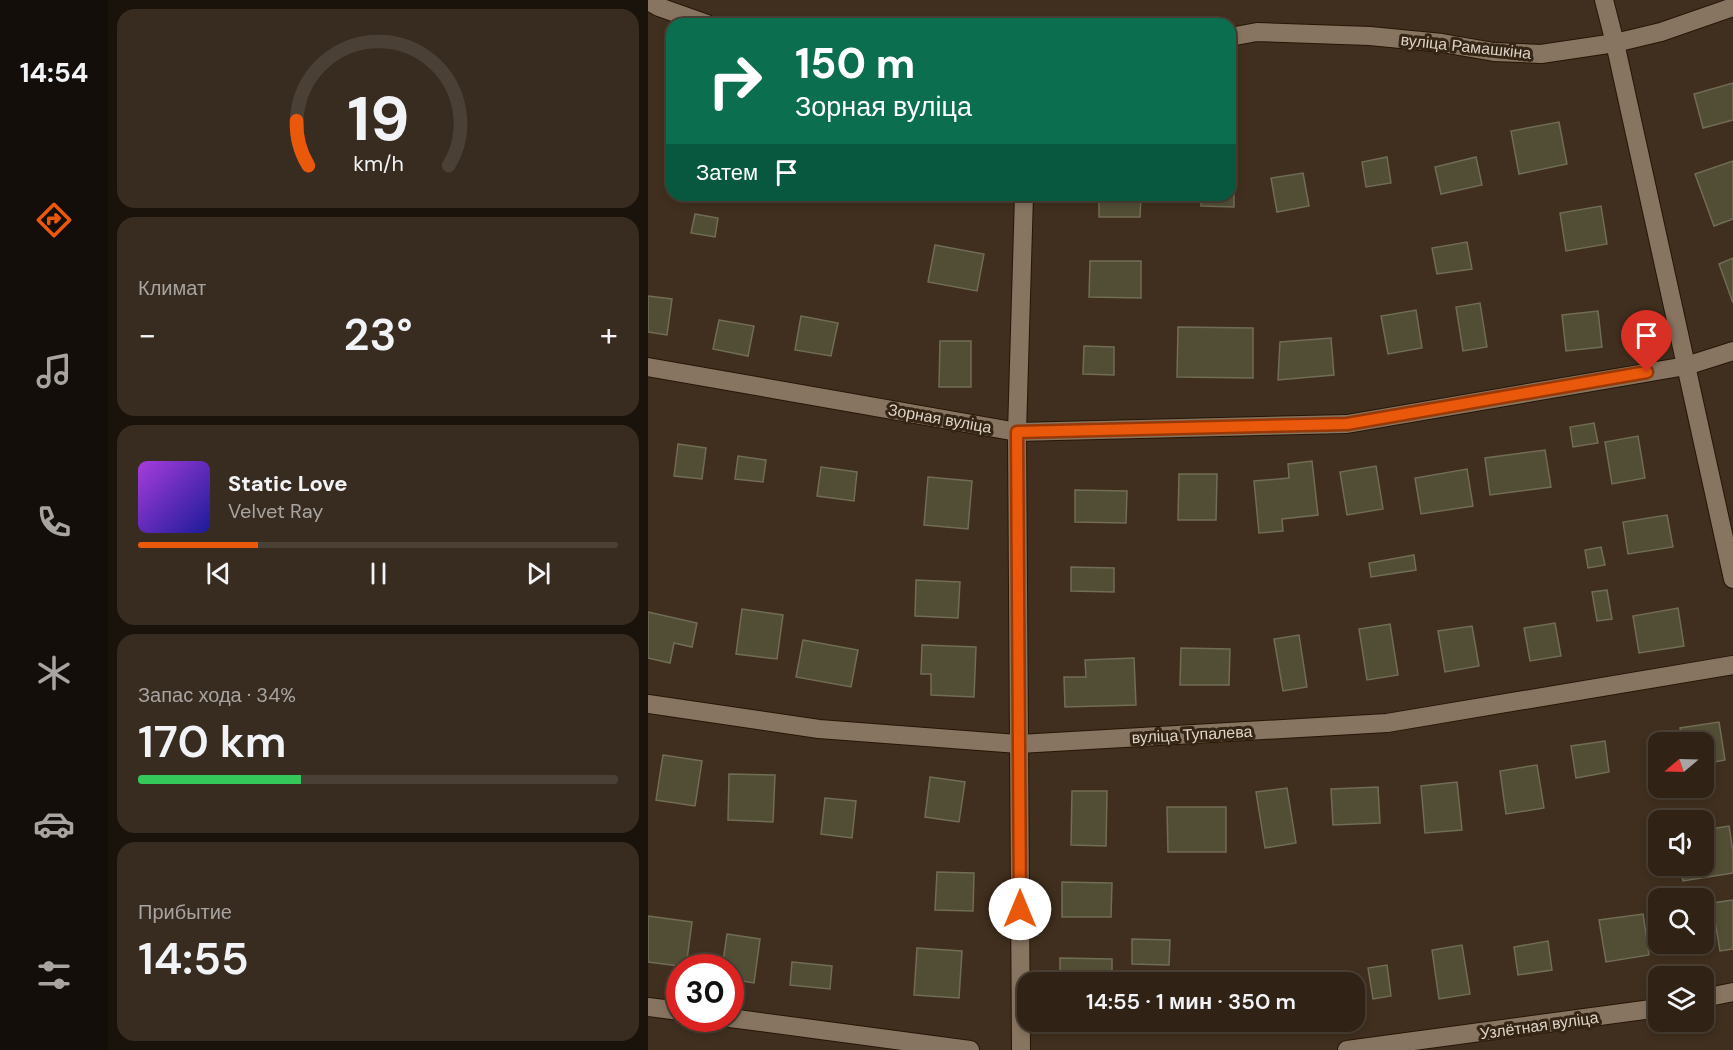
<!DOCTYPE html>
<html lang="ru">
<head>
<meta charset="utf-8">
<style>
  :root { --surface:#302316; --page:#382b1f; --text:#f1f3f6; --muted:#a8a4a1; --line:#4b4035; --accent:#ea580c }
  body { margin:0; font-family:"DM Sans",sans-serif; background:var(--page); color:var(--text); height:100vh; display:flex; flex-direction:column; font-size:22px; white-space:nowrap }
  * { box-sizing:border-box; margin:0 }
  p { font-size:20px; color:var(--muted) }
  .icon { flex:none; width:33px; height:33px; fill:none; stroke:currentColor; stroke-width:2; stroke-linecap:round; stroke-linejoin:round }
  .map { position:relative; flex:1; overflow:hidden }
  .details { display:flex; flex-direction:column; gap:9px; padding:9px; background:#1a130c; width:540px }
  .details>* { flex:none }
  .hud { position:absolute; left:18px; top:18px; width:570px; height:183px; border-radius:18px; box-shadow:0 3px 9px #0003,0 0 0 2px var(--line); background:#0b6e4f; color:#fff; overflow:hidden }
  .needle { width:39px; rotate:251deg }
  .buttons { position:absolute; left:1000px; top:732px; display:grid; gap:12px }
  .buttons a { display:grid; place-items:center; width:66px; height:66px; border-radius:12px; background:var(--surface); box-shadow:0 3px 9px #0003,0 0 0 2px var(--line); font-size:30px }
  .speed { position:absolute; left:18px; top:954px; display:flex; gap:12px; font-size:30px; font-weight:700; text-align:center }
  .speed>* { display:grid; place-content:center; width:78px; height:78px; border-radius:50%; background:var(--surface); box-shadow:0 3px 9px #0003,0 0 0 2px var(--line); line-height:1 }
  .speed .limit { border:9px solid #d22; background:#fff; color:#111 }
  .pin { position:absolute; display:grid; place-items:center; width:51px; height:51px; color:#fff; margin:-62px -26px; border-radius:50% 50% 50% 0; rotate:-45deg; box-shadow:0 0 6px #0007 }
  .pin .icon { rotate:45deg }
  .me { position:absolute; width:66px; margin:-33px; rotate:0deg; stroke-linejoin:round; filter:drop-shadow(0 0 4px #0008) }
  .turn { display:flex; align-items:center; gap:21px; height:126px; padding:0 30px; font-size:27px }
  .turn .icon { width:78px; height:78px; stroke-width:2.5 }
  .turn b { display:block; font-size:42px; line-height:51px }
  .then { display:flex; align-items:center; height:57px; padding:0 30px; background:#0003; gap:12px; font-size:22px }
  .big { font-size:45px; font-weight:600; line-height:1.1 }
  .details .widget { flex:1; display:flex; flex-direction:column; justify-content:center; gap:9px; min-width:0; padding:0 21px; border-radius:18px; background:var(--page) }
  .details .dial { align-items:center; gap:0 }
  .dial svg { height:156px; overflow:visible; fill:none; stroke:var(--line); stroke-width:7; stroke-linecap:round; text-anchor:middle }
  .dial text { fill:var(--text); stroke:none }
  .song { display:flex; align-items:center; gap:18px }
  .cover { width:72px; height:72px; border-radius:9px; background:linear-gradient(135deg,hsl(280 70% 55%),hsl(240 70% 35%)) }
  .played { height:6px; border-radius:3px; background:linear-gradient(90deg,var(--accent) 25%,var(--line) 25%) }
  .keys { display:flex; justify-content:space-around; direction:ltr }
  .heat { display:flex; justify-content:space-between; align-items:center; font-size:33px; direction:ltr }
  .charge { height:9px; border-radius:4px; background:linear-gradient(90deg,#34c759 34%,var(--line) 0) }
  .trip { position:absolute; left:369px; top:972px; width:348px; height:60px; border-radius:18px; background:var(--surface); box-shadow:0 3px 9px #0003,0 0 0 2px var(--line); font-weight:600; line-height:60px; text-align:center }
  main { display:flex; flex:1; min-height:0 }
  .tab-bar { display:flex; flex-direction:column; width:108px; justify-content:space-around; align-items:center; background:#130e09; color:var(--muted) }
  .tab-bar .icon { width:42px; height:42px }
  .tab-bar .active { color:var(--accent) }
  .tab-bar b { font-size:27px; color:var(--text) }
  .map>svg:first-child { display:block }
</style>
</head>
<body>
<main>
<nav class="tab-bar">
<b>14:54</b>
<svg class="icon active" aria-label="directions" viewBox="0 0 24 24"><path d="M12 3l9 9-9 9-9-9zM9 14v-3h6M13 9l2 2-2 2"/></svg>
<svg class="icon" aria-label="music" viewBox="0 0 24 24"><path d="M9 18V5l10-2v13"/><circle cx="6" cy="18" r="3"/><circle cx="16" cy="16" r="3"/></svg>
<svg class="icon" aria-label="phone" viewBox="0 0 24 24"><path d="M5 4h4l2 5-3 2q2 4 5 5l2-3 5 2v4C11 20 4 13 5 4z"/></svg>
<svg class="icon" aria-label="climate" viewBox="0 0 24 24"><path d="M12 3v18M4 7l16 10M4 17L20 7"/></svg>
<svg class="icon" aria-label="car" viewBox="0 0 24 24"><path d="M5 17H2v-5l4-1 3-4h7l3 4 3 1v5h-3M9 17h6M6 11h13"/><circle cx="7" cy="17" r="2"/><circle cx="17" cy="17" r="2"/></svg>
<svg class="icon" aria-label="filters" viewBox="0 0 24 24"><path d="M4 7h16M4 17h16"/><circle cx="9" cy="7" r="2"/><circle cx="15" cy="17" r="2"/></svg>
</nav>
<section class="details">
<div class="widget dial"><svg viewBox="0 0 100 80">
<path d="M14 69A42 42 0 1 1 86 69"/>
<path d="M14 69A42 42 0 0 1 8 46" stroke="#ea580c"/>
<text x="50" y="56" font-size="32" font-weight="700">19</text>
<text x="50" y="72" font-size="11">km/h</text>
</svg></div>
<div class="widget"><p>Климат</p>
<div class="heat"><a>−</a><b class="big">23°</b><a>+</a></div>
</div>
<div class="widget">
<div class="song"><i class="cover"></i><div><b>Static Love</b><p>Velvet Ray</p></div></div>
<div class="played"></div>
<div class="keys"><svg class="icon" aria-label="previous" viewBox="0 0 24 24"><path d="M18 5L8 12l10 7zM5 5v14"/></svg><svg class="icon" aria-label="pause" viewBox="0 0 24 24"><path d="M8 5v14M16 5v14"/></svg><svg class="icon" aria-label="next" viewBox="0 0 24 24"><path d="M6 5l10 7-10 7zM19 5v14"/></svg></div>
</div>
<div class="widget"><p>Запас хода · 34%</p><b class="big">170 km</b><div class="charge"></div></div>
<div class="widget"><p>Прибытие</p><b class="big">14:55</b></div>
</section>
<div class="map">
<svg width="1085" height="1050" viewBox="0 0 1085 1050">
  <rect width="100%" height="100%" fill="#402f1e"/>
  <g fill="#524e36" stroke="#716c54" stroke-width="1.5">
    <path d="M1085 83V120L1055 128 1046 94Z"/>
    <path d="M24 120V157L17 156Z"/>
    <path d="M911 122 919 164 871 174 863 131Z"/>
    <path d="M739 157 743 183 718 187 714 162Z"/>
    <path d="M828 157 834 185 793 194 787 167Z"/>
    <path d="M1085 161V219L1066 226 1047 174Z"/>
    <path d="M655 173 661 206 629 212 623 178Z"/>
    <path d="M582 175H586V207L553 206V195H582Z"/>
    <path d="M248 195H321V201Z"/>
    <path d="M451 195H493L492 217H451Z"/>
    <path d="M953 206 959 244 918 251 912 213Z"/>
    <path d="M47 214 70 218 67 237 43 233Z"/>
    <path d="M819 242 824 269 789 274 784 248Z"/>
    <path d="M287 245 336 254 329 291 280 282Z"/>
    <path d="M1085 258V303L1071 264Z"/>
    <path d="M442 261H493V298L441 297Z"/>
    <path d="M0 296 24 299 19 335 0 332Z"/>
    <path d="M832 303 839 347 815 351 808 307Z"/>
    <path d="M768 310 774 348 740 354 733 316Z"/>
    <path d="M950 311 954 347 918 351 914 315Z"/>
    <path d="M153 316 190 323 183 356 147 350Z"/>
    <path d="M71 320 106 326 100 356 65 349Z"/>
    <path d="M530 327 605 328V378L529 377Z"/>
    <path d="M683 338 686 375 630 380 632 342Z"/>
    <path d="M292 341H323V387H291Z"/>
    <path d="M436 346 466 347V375L435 374Z"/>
    <path d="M946 423 950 443 925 447 922 427Z"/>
    <path d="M990 436 997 478 964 484 957 442Z"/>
    <path d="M30 444 58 448 54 479 26 476Z"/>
    <path d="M897 450 903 487 842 495 837 458Z"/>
    <path d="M90 456 118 460 115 482 87 479Z"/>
    <path d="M664 461 670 515 634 519 635 531 611 533 606 481 641 478 640 464Z"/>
    <path d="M728 466 735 509 699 515 692 472Z"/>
    <path d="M173 467 209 472 206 501 169 496Z"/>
    <path d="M819 469 825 506 773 514 767 478Z"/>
    <path d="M531 474H569L568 520H530Z"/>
    <path d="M280 477 324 481 320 529 276 525Z"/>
    <path d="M427 490 479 491 478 523 427 522Z"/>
    <path d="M1019 515 1025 547 980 554 975 522Z"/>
    <path d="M953 547 957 565 940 568 937 550Z"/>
    <path d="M766 555 768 570 723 577 721 563Z"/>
    <path d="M423 567 466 568V592L423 591Z"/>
    <path d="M268 580 312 582 310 618 267 616Z"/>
    <path d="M959 590 964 619 949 621 944 592Z"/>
    <path d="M1030 608 1036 646 991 653 985 616Z"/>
    <path d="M94 609 135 615 129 659 88 654Z"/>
    <path d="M0 612 49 623 44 647 26 643 22 663 0 658Z"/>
    <path d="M907 623 913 656 882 661 876 628Z"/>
    <path d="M742 624 750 675 719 680 711 629Z"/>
    <path d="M824 626 831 666 797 672 790 631Z"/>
    <path d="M651 635 659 687 635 691 626 639Z"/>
    <path d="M155 640 210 650 203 687 148 677Z"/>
    <path d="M274 645 328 647 326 697 283 695V674H273Z"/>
    <path d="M533 648 582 649 581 685H532Z"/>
    <path d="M486 658 488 705 417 707 416 677H438L437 660Z"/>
    <path d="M1071 722 1077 760 1056 764V742H1034L1032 728Z"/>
    <path d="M957 741 961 772 928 778 923 746Z"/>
    <path d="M15 755 54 761 47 806 8 800Z"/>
    <path d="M889 765 896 808 858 814 852 771Z"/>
    <path d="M81 774 127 775 125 822 80 820Z"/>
    <path d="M282 777 317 782 311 822 277 817Z"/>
    <path d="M809 782 814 830 777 833 773 786Z"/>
    <path d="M730 787 732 823 685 825 683 789Z"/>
    <path d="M639 788 648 843 617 848 608 792Z"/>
    <path d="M424 791H459L458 846 423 845Z"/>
    <path d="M177 798 208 801 204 838 173 834Z"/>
    <path d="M519 807H578V852H520Z"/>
    <path d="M1081 826 1085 852V873L1035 881 1032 866H1056V830Z"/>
    <path d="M289 872 326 873 325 911 287 910Z"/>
    <path d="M414 882 464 883 463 917H414Z"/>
    <path d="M1085 900V949L1072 951 1064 903Z"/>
    <path d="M995 914 1001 955 958 962 951 920Z"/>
    <path d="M0 916 44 922 38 967 0 962Z"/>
    <path d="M79 934 112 939 106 983 82 979V968H74Z"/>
    <path d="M484 939 522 940 521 965 484 964Z"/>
    <path d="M900 941 904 970 870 975 866 947Z"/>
    <path d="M814 945 822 994 791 999 784 950Z"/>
    <path d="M269 948 314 951 311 998 266 995Z"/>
    <path d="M412 958 464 959V982H412Z"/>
    <path d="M144 962 184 966 182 989 142 985Z"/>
    <path d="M739 965 743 996 725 999 720 968Z"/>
    <rect x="627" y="980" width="40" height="2"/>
  </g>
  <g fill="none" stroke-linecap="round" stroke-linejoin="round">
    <g stroke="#261606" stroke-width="20">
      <g id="minor">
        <path d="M0 1 11 7 59 24"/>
        <path d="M582 37 609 32 722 36 794 43 846 52 893 54 967 43 1085 579"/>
        <path d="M0 367 369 432 699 424 1038 366 1085 351"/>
        <path d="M0 704 171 729 371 744 739 723 1085 665"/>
        <path d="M1056 998 1085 992"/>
        <path d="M0 1007 32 1011"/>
        <path d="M82 1018 322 1050"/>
        <path d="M373 1050 369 432 376 195"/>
        <path d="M699 1050 1011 1008"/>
      </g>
    </g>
    <g stroke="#261606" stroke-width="20">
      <path id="tertiary" d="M956 0 967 43 1013 32 1085 7"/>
    </g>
    <use href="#minor" stroke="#887561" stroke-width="18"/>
    <use href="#tertiary" stroke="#887561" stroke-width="18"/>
  </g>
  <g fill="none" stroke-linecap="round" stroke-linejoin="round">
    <g stroke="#983908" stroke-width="15">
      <path id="route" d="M372 909 369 432 699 424 999 372"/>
    </g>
    <use href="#route" stroke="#ea580c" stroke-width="10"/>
  </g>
  <g text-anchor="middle" stroke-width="6" stroke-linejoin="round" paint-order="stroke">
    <g font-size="16" fill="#dfd4c9" stroke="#352514">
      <text transform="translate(818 46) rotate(6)" y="6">вуліца Рамашкіна</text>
      <text transform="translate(292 418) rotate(10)" y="6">Зорная вуліца</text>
      <text transform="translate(544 734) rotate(-3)" y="6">вуліца Тупалева</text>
      <text transform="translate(891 1025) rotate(-8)" y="6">Узлётная вуліца</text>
    </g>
  </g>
</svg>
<div class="buttons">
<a><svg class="needle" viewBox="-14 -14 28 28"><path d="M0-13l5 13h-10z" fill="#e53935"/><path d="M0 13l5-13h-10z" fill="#a8a4a1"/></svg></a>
<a><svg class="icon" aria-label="sound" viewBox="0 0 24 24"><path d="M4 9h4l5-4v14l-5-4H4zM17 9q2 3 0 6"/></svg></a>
<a><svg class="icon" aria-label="search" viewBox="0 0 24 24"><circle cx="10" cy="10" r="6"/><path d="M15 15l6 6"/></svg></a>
<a><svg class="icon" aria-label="layers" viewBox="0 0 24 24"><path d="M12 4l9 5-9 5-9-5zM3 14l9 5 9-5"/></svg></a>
</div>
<div class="speed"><div class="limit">30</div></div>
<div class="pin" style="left:999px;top:372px;background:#d93025"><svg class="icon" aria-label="arrive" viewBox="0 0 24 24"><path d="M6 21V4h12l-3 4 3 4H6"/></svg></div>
<svg class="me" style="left:372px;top:909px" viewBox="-20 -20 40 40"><circle r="19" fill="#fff"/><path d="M0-13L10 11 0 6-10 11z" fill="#ea580c"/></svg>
<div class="trip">14:55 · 1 мин · 350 m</div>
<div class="hud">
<div class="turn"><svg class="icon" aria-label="right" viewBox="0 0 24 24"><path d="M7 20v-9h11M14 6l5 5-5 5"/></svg><div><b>150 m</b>Зорная вуліца</div></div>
<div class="then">Затем<svg class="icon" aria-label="arrive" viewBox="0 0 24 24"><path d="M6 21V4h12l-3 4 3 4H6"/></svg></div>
</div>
</div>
</main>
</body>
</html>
